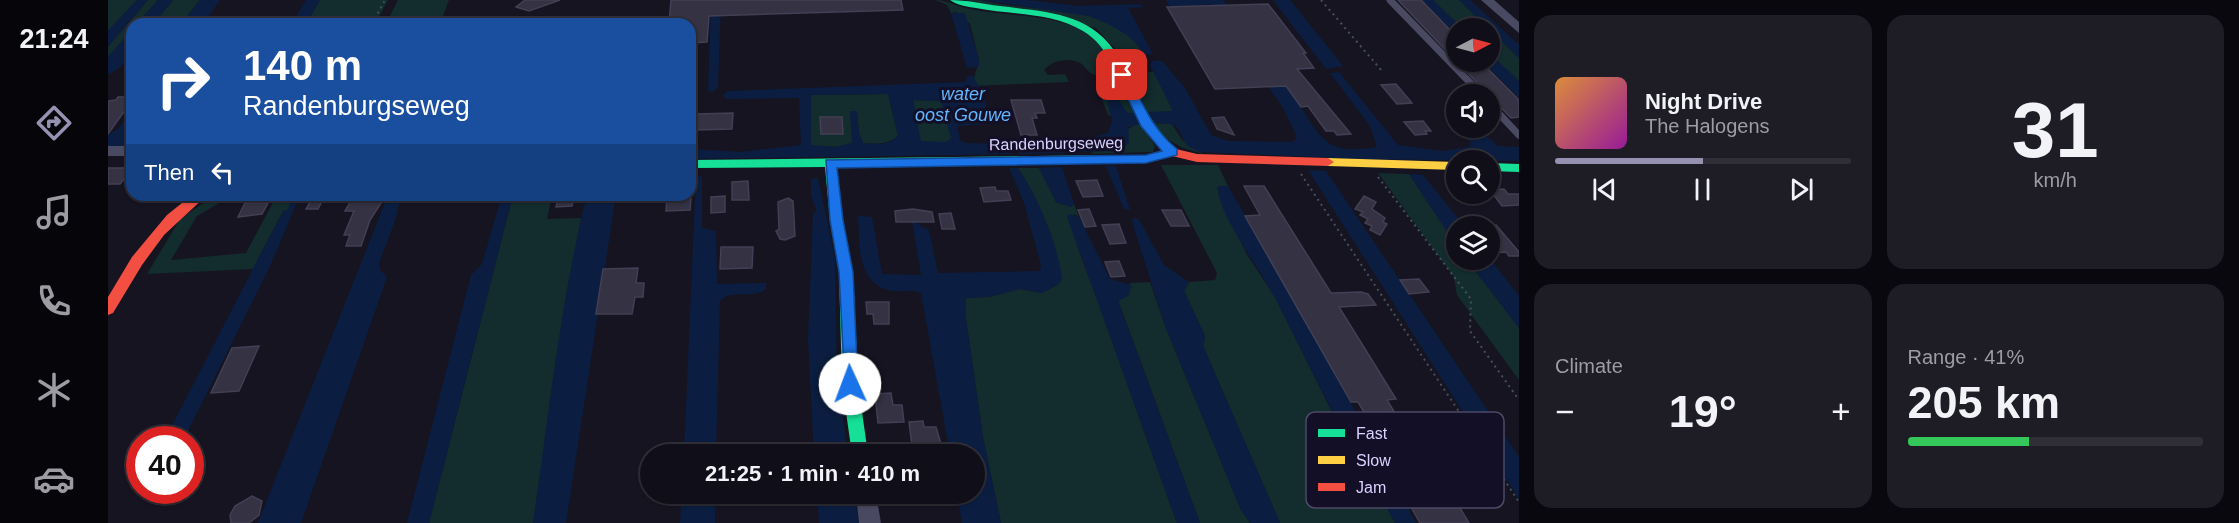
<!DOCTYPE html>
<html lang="en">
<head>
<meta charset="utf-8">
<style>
  :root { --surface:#100f19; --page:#1e1d26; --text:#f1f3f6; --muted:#9c9ca2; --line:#302f38; --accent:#9591b1 }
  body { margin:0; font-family:Helvetica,sans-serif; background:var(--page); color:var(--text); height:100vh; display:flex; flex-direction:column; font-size:22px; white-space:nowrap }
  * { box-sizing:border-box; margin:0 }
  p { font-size:20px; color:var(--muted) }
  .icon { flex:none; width:33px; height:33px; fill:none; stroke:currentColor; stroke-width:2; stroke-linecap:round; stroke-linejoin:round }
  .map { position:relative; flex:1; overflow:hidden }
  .side { display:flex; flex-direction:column; gap:15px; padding:15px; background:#09080e; width:720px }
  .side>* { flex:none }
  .hud { position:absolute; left:18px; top:18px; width:570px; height:183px; border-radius:18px; box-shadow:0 2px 4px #0004,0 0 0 2px var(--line); background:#1a4fa0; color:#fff; overflow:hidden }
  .needle { width:39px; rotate:84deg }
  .buttons { position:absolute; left:1338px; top:18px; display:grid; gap:12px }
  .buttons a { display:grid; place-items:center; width:54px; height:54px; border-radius:50%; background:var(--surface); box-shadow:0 2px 4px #0004,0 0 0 2px var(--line); font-size:30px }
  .speed { position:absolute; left:18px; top:426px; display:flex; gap:12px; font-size:30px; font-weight:700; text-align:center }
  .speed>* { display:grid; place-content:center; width:78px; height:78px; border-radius:50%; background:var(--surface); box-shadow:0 2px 4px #0004,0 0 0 2px var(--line); line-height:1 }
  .speed .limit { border:9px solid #d22; background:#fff; color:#111 }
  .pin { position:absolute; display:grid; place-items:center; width:51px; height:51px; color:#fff; margin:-26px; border-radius:12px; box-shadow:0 3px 9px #0006 }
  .me { position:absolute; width:66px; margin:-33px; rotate:358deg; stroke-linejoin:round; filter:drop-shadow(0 0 4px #0008) }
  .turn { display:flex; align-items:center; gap:21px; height:126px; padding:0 18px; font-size:27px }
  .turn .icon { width:78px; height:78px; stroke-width:2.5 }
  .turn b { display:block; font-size:42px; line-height:51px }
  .then { display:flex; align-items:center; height:57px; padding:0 18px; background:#0003; gap:12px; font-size:22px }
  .big { font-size:45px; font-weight:800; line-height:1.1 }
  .side .tile { flex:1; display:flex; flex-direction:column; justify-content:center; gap:9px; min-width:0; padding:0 21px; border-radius:18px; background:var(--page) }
  .side .dial { align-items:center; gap:0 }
  .dial b { font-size:78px; line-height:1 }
  .song { display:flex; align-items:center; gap:18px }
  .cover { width:72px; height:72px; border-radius:9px; background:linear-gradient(135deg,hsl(30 70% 55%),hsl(300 70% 35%)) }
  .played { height:6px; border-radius:3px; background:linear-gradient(90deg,var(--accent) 50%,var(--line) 50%) }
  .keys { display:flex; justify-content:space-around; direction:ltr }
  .heat { display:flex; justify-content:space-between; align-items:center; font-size:33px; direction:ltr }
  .charge { height:9px; border-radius:4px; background:linear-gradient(90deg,#34c759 41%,var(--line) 0) }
  .side .tiles { flex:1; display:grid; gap:15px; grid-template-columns:repeat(2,1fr) }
  .trip { position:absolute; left:532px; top:444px; width:345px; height:60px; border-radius:30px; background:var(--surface); box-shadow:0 2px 4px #0004,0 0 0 2px var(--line); font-weight:800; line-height:60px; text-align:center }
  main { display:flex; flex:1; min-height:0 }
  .tab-bar { display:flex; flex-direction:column; width:108px; justify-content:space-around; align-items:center; background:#06060a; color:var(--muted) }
  .tab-bar .icon { width:42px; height:42px }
  .tab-bar .on { color:var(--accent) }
  .tab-bar b { font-size:27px; color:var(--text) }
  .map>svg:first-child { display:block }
</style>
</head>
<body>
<main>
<nav class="tab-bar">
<b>21:24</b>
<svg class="icon on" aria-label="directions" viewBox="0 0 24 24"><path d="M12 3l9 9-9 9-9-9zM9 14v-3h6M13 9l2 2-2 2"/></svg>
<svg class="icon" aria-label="music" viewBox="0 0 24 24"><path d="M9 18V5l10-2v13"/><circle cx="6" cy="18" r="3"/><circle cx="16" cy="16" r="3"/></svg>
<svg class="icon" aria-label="phone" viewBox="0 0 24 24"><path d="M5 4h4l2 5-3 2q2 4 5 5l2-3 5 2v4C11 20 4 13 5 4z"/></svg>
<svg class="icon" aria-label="climate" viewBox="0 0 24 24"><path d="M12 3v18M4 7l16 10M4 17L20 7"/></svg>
<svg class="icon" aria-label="car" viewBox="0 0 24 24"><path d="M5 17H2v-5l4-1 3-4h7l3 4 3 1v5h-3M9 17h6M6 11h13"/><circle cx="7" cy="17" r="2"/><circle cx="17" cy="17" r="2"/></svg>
</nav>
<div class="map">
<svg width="1411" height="523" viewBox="0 0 1411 523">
  <rect width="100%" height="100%" fill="#161421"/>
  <g fill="#132c2d">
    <path d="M0 0H29L0 31Z"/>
    <path d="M40 0H50L29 24H24V30L0 57V47Z"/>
    <path d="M65 0H92L73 24H45Z"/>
    <path d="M212 0H280L267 24H198Z"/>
    <path d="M290 0H341L332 24H278Z"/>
    <path d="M827 0C840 0 849 7 862 9 899 17 953 13 984 36 994 43 1001 61 1008 71L987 75C980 73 978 67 972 63 961 57 944 60 936 70L940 75 957 74 961 82 864 86 871 60 862 24 848 12 843 13 839 5Z"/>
    <path d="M856 0H873C924 14 999 0 1034 50L1009 51 988 28Z"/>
    <path d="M1325 0H1351L1411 58V81L1382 54V28H1354Z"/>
    <path d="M1022 60H1027L1032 72H1046L1065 111 1039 113 1016 67Z"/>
    <path d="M1008 78 1028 114 1012 118 1000 115 987 82 992 79Z"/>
    <path d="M780 94 790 136C780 145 768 144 755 143L751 133 749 112 743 111 745 143 728 147 703 146 702 95Z"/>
    <path d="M805 100 833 101 844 138 838 142H812Z"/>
    <path d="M1044 123 1064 124 1074 140 1096 154C1070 147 1062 144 1044 123Z"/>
    <path d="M1028 124H1032L1047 146 1045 152 982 154Z"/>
    <path d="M1053 165H1110L1120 186 1109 188 1138 253 1167 297 1222 408 1258 472 1254 493 1276 502 1287 523H1172L1095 346 1097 336 1076 291 1081 282 1107 280 1109 273Z"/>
    <path d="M910 168H931L948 202 963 207 966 204 971 217 966 214C965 250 981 273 992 306 1017 379 1043 451 1069 523H893L875 437 857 312 858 298 881 297 912 289 934 293 951 284C945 242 934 204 910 168Z"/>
    <path d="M1270 173 1301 174 1348 245V260H1359L1411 328V380L1349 295 1346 277Z"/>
    <path d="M107 195H125L89 216 63 260 138 253 169 195H177L183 202 180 210 175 211 145 269 39 274 72 219Z"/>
    <path d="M405 195H444L439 219 473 218 425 523H321Z"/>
    <path d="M1042 282 1057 326 1133 510 1142 523H1092L1010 300 1020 296 1022 283Z"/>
  </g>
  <g fill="#0b1e41" fill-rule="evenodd">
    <path d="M29 0H40L0 47V31Z"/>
    <path d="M50 0H65L45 24H29Z"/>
    <path d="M92 0H112L95 24H73Z"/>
    <path d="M198 0H212L198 24H183Z"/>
    <path d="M603 0H613L610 87 605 92 600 91Z"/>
    <path d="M873 0H921L970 6 1033 4 1035 7 1020 8 1045 54 1036 55C1026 34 1001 24 980 16Z"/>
    <path d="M1058 0H1115L1192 106C1215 141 1219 155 1269 147L1262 126 1222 73 1231 72 1290 145 1335 151 1361 147 1363 143 1350 128H1369L1390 146 1411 147V161L1250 159 1092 152C1070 144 1078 136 1067 126 1060 120 1028 124 1020 127L1021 143 1010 151 911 154 910 147 941 145 944 140H976L1000 133 1004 121 998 95 1009 97 1019 113 1065 111 1042 65 1044 61H1054L1077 88 1103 135 1120 141 1185 142 1189 137 1175 108 1104 4 1062 7Z"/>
    <path d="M1165 0H1182L1235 66 1218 69Z"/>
    <path d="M1314 0H1325L1354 28H1348V34Z"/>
    <path d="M1351 0H1362L1411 45V58Z"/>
    <path d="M843 13H857L871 60V67L859 68Z"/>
    <path d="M24 30C24 50 21 66 0 74V57Z"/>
    <path d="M1382 54 1411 81V98L1375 62H1382Z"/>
    <path d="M860 76H865L876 97 881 124 849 126 852 140 857 143 892 144 901 147 903 154 582 159V149L633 152 693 145 691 98 618 99 615 95 620 91 857 82ZM780 94 790 136C780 146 768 144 755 143L751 133 749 111H742L744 143 728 147 703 145V95ZM805 100 833 101 843 138 838 142 813 141Z"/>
    <path d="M24 111V146H0V135L10 129Z"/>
    <path d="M998 166H1008L1022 210 1016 209Z"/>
    <path d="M954 167 966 204 963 207 948 202 931 168Z"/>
    <path d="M901 168H910C931 200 949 241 954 279L951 284 934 293 912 289 881 297 858 298 857 312 875 437 893 523H854L849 494H867V454H842L813 293C802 289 791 293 780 290 748 281 752 242 750 216L764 217 774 274 813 275 804 221 821 230 830 273 932 271 933 265 916 203Z"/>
    <path d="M1200 170 1218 171 1411 457V499Z"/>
    <path d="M1301 174 1315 175 1356 226H1348V245Z"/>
    <path d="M588 176 594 177V228L608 231 609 284 658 283V289C645 300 624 288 612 301L608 454H576Z"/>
    <path d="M710 178 727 259 729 379 740 454H706L700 340 705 214 709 211 703 196V179Z"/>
    <path d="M1110 186H1120L1194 314 1308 523H1287L1276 502 1254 493 1250 479 1258 472C1225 416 1198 358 1168 300 1156 274 1108 213 1110 186Z"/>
    <path d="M177 195H192L162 266 76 439H57L175 211 180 210 183 202Z"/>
    <path d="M280 195H293L287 221 271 263 272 270 279 277 193 523H150Z"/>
    <path d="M394 195H405L321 523H299L363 275 374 264Z"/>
    <path d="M479 195H508L458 523H425C441 414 452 302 479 195Z"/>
    <path d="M961 214 971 217 1002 279 1024 285 1020 296 1010 301 1092 523H1069L959 217Z"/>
    <path d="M1028 218 1032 221 1056 265 1081 282 1076 291 1097 336 1095 346 1172 523H1142L1133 510 1057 326 1025 225 1024 219Z"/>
    <path d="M1382 259 1411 296V328L1359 260Z"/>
    <path d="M574 494H607V523H572Z"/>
    <path d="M709 494H746L751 523H711Z"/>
  </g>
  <g fill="#343243" stroke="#433f54" stroke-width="1.5">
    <path d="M417 0H452L421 11 408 7Z"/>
    <path d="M563 0H793L795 10 601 16 599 42 582 43V24H561Z"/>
    <path d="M1290 0H1313L1348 36V61Z"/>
    <path d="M1160 4 1198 53H1195L1206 68 1189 69 1243 134 1229 135 1226 131H1218L1200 106 1193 107 1178 86 1107 89 1059 7Z"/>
    <path d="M1349 62H1373L1411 100V117L1403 118Z"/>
    <path d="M1288 84 1304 103 1289 104 1273 85Z"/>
    <path d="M10 97H24V113H15L0 134V101L8 100Z"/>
    <path d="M903 100H933L937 113H927L929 118H924L929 135H913Z"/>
    <path d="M625 113 624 129 586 130 589 114Z"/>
    <path d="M712 117H734L735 134H713Z"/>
    <path d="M1116 117 1126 135 1109 129 1104 118Z"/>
    <path d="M1315 121 1323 131H1317L1319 134 1307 135 1296 122Z"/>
    <path d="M0 168H24V169L12 184H0Z"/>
    <path d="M989 180 995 196 975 197 968 181Z"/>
    <path d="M640 181 641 200H624V182Z"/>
    <path d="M1136 186H1156L1223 293 1253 292 1260 294 1268 305 1231 307 1288 399 1279 400 1304 441H1312L1361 523H1312L1267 443H1274L1250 402H1243L1137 216 1152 215Z"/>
    <path d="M887 187 888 191H900L903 200 876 202 872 188Z"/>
    <path d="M1396 189 1400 194H1411V205L1394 206 1382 190Z"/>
    <path d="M206 195H217L210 209H198Z"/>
    <path d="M451 195H467L464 206 448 207Z"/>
    <path d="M559 196 583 198 582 210 558 211Z"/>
    <path d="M617 196V212L603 213V197Z"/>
    <path d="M1256 196 1268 202 1264 209 1277 218 1275 222 1279 224 1272 235 1262 230 1264 226 1257 223 1260 219 1252 215 1255 212 1247 209Z"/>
    <path d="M680 198 685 201 687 236 677 240 672 239 668 231 671 229 670 202Z"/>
    <path d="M244 199 275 200 262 220 253 246H238L242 235H236L246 211H237Z"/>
    <path d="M137 203H160L154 214 130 217Z"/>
    <path d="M805 209 824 212 826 222H788L787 211Z"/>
    <path d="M981 209 988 226 977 227 970 210Z"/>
    <path d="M1054 210H1073L1081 226H1063Z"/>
    <path d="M843 213 847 229H834L831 214Z"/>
    <path d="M1011 224 1018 243 1002 244 994 225Z"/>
    <path d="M1376 225H1388L1411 252V256H1401L1398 252 1382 253V226Z"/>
    <path d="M613 247H645L644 268 612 269Z"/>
    <path d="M1011 261 1017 276 1003 277 997 262Z"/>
    <path d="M530 268 528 283H536L535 297H527L524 314H488L495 269Z"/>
    <path d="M1311 279 1321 292 1301 294 1292 280Z"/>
    <path d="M758 302H781V324H766L765 314H759Z"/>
    <path d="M151 346 131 391 103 393 124 348Z"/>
    <path d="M783 393 785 405H794L796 422 770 423 767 394Z"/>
    <path d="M815 421 816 427H828L836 454H805L801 422Z"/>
    <path d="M144 496 154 501 151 515 141 523H123L122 515 127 506Z"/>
  </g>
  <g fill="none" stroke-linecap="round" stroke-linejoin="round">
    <g stroke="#44505f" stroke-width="2" stroke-dasharray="2 4" stroke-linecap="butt">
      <path d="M1213 0 1274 71"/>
      <path d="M264 24 277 0"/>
      <path d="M1193 174 1411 502"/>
      <path d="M1270 177 1363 299 1362 331 1411 400"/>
    </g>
    <g stroke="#4a4962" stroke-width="7">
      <path d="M1282 0 1373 94"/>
      <path d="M1382 104 1411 135"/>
    </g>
    <g fill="#4a4962" fill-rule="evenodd">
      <path d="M1373 0H1386L1411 22V33Z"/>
      <rect x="0" y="146" width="24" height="10"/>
      <path d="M748 494H768L773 523H751Z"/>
    </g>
    <g fill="#16e098" fill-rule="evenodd">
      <path d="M842 0C859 0 875 4 892 6 939 12 983 12 1010 56 1030 91 1037 119 1068 149L1070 152 1068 155H1060C1044 140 1032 123 1022 103 1009 78 1001 46 975 31 944 12 903 15 868 8 859 7 849 5 842 0Z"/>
      <path d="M1015 155 1021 159 1015 163 729 167 734 220 745 272 750 384 760 454H744L734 384 731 272 722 220 717 167 582 168V160Z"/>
      <path d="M1382 163 1411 164V172L1382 171Z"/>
    </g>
    <path fill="#ffcf43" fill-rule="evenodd" d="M1220 158 1348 162V170L1220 166 1214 162Z"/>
    <g fill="#f24e42" fill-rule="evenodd">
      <path d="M1064 148 1089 154 1220 158 1226 162 1220 166 1089 162 1064 156 1038 163H1015L1009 159 1015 155H1038Z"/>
      <path d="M84 195H99L56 235 34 265 5 313 0 315V297L24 257 59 215Z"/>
    </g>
  </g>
  <path fill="#1a73e8" stroke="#114b97" stroke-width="1.5" d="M1014 72 1020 75C1034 103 1044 129 1069 149V155L1038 163 729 168 735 220 745 272 750 384 748 388H737L731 272 722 220 718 160 1038 155 1054 151 1033 126 1009 75Z"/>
  <g text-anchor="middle" stroke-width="6" stroke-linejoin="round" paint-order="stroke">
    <g font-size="16" fill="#d9d4ff" stroke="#130f26">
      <text transform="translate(948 143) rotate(-1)" y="6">Randenburgseweg</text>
    </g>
    <g font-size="18" font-style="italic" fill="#62b6ff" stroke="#130f26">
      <text x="855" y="100">water<tspan x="855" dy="21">oost Gouwe</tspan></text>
    </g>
  </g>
  <rect x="1198" y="412" width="198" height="96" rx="9" fill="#130f26" stroke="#4e4a67" stroke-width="1.5"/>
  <rect x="1210" y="429" width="27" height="8" fill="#16e098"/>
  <rect x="1210" y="456" width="27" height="8" fill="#ffcf43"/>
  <rect x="1210" y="483" width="27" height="8" fill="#f24e42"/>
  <g font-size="16" fill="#d9d4ff">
    <text x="1248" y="439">Fast</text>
    <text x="1248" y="466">Slow</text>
    <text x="1248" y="493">Jam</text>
  </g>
</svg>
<div class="buttons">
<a><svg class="needle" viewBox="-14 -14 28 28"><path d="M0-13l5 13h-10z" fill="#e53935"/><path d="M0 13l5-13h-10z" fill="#9c9ca2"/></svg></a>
<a><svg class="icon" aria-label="sound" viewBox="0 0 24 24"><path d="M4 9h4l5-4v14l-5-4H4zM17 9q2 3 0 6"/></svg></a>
<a><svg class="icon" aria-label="search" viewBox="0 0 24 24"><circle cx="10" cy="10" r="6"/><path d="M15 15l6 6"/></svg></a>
<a><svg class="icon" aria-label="layers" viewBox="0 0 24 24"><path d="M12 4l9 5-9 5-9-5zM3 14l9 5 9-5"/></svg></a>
</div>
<div class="speed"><div class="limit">40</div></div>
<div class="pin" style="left:1014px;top:75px;background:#d93025"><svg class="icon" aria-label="arrive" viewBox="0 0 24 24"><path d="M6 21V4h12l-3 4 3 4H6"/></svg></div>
<svg class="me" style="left:742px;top:384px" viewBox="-20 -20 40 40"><circle r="19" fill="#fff"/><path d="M0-13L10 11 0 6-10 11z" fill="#1a73e8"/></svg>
<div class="trip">21:25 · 1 min · 410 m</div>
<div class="hud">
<div class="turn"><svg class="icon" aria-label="right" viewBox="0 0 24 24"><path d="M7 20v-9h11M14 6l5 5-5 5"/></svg><div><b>140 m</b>Randenburgseweg</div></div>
<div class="then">Then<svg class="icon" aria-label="left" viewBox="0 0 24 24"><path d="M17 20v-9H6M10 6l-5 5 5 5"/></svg></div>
</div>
</div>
<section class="side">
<div class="tiles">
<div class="tile">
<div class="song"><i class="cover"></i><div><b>Night Drive</b><p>The Halogens</p></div></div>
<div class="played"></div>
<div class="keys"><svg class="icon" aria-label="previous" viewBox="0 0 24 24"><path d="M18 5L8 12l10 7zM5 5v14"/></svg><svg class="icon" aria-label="pause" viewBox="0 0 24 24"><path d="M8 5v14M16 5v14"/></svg><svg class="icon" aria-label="next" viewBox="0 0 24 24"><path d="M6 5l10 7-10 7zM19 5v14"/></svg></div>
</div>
<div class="tile dial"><b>31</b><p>km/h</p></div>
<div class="tile"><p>Climate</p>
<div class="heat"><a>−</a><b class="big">19°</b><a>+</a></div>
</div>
<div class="tile"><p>Range · 41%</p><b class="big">205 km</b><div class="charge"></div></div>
</div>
</section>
</main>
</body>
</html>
